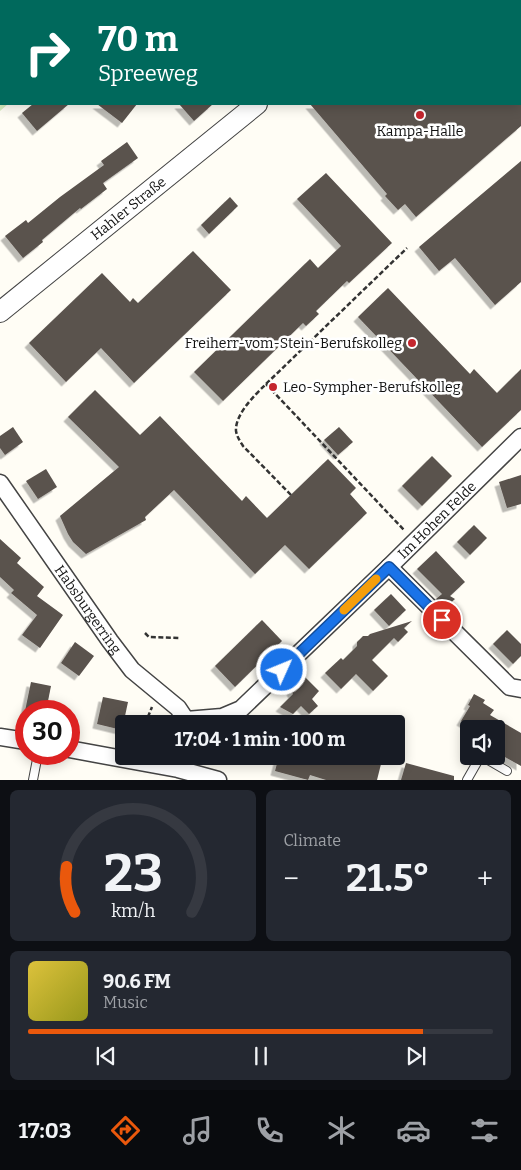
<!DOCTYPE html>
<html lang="en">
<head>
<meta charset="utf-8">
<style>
  :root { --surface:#171b24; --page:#242831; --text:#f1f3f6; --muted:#9ea1a6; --line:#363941; --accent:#ea580c }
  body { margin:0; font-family:Bitter,serif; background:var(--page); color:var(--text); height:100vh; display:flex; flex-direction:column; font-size:19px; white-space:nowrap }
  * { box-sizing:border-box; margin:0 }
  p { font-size:16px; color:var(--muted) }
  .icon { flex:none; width:28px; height:28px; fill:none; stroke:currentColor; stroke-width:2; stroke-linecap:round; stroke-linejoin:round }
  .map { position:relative; height:780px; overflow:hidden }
  .panel { display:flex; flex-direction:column; gap:10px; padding:10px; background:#0d0f14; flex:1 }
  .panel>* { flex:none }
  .guide { position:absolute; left:0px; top:0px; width:521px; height:105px; box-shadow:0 2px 12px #0003; background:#00695c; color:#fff; overflow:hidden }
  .buttons { position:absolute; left:460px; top:720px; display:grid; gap:10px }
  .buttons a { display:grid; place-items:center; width:45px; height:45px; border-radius:5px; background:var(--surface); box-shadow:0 2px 12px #0003; font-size:25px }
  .speed { position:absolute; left:15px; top:700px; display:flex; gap:10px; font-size:25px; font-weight:700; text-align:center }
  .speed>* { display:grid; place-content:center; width:65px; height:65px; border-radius:50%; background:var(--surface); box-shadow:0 2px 12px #0003; line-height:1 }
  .speed .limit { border:8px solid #d22; background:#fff; color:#111 }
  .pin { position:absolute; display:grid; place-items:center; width:42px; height:42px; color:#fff; margin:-21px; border:2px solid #fff; border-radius:50%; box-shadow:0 1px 5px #0007 }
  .me { position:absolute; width:55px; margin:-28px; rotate:46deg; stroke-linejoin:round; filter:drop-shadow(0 0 4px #0008) }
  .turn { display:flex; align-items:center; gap:18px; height:105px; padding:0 15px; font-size:22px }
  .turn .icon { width:65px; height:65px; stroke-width:2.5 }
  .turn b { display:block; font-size:35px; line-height:42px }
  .big { font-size:38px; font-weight:700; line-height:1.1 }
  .panel .card { flex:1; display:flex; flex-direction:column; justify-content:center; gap:8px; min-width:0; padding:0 18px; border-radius:8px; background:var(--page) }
  .panel .dial { align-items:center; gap:0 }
  .dial svg { height:130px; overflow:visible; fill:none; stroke:var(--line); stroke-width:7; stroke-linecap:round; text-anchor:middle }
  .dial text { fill:var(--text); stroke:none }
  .song { display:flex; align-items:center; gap:15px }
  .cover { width:60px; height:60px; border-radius:8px; background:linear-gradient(135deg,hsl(50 70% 55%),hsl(60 70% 35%)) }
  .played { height:5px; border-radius:2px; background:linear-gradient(90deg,var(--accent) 85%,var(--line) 85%) }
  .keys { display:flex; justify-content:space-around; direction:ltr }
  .heat { display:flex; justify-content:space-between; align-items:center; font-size:28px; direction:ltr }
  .panel .tiles { flex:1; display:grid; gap:10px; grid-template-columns:1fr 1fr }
  .card:last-child { grid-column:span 2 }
  .trip { position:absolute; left:115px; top:715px; width:290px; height:50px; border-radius:5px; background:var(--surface); box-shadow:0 2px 12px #0003; font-weight:700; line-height:50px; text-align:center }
  .dock { display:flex; height:80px; justify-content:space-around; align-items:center; background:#090b0e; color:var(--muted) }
  .dock .icon { width:35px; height:35px }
  .dock .current { color:var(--accent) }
  .dock b { font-size:22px; color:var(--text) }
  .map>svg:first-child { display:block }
</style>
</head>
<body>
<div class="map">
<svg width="521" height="780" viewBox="0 0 521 780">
  <defs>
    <filter id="shadow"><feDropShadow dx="-4.5" dy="4.5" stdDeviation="0" flood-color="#0004"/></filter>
  </defs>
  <rect width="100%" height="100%" fill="#fffdf5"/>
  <path fill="#d5ebbd" d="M0 0H126L125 1H1V104H8L0 111Z"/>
  <g fill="#5a524d" filter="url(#shadow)">
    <path d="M33 104H69L37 131 22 113Z"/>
    <path d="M97 104H137L122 123Z"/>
    <path d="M179 104H213L194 121Z"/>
    <path d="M310 104H521V126L416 217 405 204 398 210 385 196 387 194Z"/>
    <path d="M127 142 138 158 103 183 107 189 81 209 80 208 42 240 43 242 23 258 5 236 26 220 28 223 60 197 104 165 101 161Z"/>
    <path d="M521 161V282L495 305 455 258 439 271 419 247Z"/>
    <path d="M326 173 392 243 349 283 347 281 316 311 319 314 306 326 303 323 223 401 194 372 310 259 318 268 341 246 297 199Z"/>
    <path d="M230 197 238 206 209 234 201 225Z"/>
    <path d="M193 251 231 290 134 383 101 348 66 382 29 343 102 273 130 302 133 298 138 303Z"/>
    <path d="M388 288 470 374 474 369 497 393 521 369V410L482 447 358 317Z"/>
    <path d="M95 390 140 435 160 416 242 501 246 496 267 518 328 459 356 488 350 494 367 513 309 569 285 545 255 574 174 490 145 517 146 520 86 554 73 542 68 534 60 516 119 467 68 417Z"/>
    <path d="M13 427 23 442 5 455 0 448V436Z"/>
    <path d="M339 427 353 442 338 455 324 440Z"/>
    <path d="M432 456 452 476 422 506 402 486Z"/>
    <path d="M46 469 57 487 38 499 26 481Z"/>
    <path d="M521 475V504L507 508 499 482Z"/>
    <path d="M474 525 487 538 470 555 457 542Z"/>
    <path d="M0 539 21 558 17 563 44 587 37 596 63 615 40 648 22 635 37 615 11 593 14 590 0 577Z"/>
    <path d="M436 551 465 582 450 596 455 599 445 608 436 599 442 594 417 569Z"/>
    <path d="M391 594 406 610 389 626 374 610Z"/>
    <path d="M262 620 282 641 235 687 215 666Z"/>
    <path d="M412 621 404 628 408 632 398 642 394 638 372 660 388 676 373 691 356 674 341 689 325 673 341 658 343 660 357 646V642L363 636H368L370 634Z"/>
    <path d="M507 630 521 644V656L513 664 493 644Z"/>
    <path d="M75 642 94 656 79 676 61 663Z"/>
    <path d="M305 677 319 691 312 699 318 706 309 714 301 706 293 714 280 707 293 694 291 691Z"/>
    <path d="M31 682 51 686 46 711H25Z"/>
    <path d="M474 694 485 700 483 703 494 710 490 715 521 733V766L496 752V729H474L461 721 470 706 468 705Z"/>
    <path d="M103 697 128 702 122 730 97 724Z"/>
    <path d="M279 756H321L345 764 346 756H383L377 780H326L310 775 308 780 275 771Z"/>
    <path d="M406 763 454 776V780H401Z"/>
  </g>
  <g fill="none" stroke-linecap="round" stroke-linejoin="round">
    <g stroke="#444" stroke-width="10">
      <g id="service">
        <path d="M33 780 38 754"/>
        <path d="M467 780 479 759 483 757 507 771"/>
      </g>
    </g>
    <g stroke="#444" stroke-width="19">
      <g id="minor">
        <path d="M170 0 172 1"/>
        <path id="s1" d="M0 483 110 641 132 670 178 708 186 720V724"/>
        <path d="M389 567 510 687 521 689"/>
        <path id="s2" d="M186 720 222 717 241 709 389 567 521 437"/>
        <path d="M0 737 26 741"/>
        <path d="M69 749 178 769 218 780"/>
      </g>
    </g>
    <g stroke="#444" stroke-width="22">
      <g id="tertiary">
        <path d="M350 1 351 0"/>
        <path id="s3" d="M0 312 257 104"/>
      </g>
    </g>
    <g stroke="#333" stroke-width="2.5" stroke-dasharray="5 2.5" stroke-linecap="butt">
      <path d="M266 384 404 530"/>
      <path d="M291 495 243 446C240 441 237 437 236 431 235 414 255 395 266 384L407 248"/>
      <path d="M145 633 149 637 179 638"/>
      <path d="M145 724 152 707"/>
    </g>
    <use href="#service" stroke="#fff" stroke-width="8"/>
    <use href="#minor" stroke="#fff" stroke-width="16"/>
    <use href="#tertiary" stroke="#fff" stroke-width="20"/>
  </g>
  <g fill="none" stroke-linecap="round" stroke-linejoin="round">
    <g stroke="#114b97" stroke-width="12">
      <path id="route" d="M282 670 389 567 442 620"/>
    </g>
    <use href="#route" stroke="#1a73e8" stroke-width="9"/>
    <path stroke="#f59e0b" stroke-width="9" d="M344 610 376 579"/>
  </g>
  <g fill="#c4262e" stroke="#fff" stroke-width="2">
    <circle cx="420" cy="115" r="5"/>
    <circle cx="412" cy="343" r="5"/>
    <circle cx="273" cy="387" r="5"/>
  </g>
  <g text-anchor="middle" stroke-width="5" stroke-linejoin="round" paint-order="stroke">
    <g font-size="14" fill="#111" stroke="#fff">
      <text x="420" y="136">Kampa-Halle</text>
      <text x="402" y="348" text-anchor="end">Freiherr-vom-Stein-Berufskolleg</text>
      <text x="283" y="392" text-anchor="start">Leo-Sympher-Berufskolleg</text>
    </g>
    <g font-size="14" fill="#111" stroke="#fff">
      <text dy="5" stroke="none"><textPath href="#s3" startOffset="165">Hahler Straße</textPath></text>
      <text dy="5" stroke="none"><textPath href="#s2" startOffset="329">Im Hohen Felde</textPath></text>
      <text dy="5" stroke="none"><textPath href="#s1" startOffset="154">Habsburgerring</textPath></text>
    </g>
  </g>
</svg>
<div class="buttons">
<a><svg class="icon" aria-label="sound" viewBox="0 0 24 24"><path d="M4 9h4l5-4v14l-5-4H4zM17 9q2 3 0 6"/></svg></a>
</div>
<div class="speed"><div class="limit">30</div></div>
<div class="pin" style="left:442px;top:620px;background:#d93025"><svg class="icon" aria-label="arrive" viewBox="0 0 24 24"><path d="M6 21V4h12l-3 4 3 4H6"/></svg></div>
<svg class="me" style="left:282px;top:670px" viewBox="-20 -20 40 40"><circle r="17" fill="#1a73e8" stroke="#fff" stroke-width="3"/><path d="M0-11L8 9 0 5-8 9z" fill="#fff"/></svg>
<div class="trip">17:04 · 1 min · 100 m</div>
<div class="guide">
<div class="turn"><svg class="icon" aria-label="right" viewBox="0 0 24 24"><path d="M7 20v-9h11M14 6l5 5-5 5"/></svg><div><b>70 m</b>Spreeweg</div></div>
</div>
</div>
<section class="panel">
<div class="tiles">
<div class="card dial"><svg viewBox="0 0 100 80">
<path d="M14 69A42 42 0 1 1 86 69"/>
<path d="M14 69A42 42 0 0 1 9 41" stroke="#ea580c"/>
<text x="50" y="56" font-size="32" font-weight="700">23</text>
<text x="50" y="72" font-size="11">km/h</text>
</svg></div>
<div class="card"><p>Climate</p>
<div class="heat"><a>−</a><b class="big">21.5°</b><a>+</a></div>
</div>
<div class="card">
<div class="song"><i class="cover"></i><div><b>90.6 FM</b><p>Music</p></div></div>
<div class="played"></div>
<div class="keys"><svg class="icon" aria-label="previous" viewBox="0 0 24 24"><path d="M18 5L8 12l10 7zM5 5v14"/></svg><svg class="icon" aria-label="pause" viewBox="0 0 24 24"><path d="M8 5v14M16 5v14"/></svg><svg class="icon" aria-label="next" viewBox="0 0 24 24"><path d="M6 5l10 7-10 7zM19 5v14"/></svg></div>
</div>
</div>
</section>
<nav class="dock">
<b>17:03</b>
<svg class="icon current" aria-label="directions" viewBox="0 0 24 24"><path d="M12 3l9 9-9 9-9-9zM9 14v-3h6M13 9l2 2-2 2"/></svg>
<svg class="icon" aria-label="music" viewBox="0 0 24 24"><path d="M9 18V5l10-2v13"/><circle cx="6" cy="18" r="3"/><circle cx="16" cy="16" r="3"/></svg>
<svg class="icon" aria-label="phone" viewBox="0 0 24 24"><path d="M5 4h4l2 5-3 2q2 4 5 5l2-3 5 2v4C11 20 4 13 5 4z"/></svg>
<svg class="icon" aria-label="climate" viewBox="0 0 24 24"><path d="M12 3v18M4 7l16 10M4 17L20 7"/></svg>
<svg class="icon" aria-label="car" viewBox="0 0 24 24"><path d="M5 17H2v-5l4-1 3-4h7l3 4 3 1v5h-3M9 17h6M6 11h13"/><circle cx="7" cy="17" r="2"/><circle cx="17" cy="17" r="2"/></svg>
<svg class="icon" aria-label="filters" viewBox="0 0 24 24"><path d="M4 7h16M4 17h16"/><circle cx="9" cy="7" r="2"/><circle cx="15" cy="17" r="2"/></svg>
</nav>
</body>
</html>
